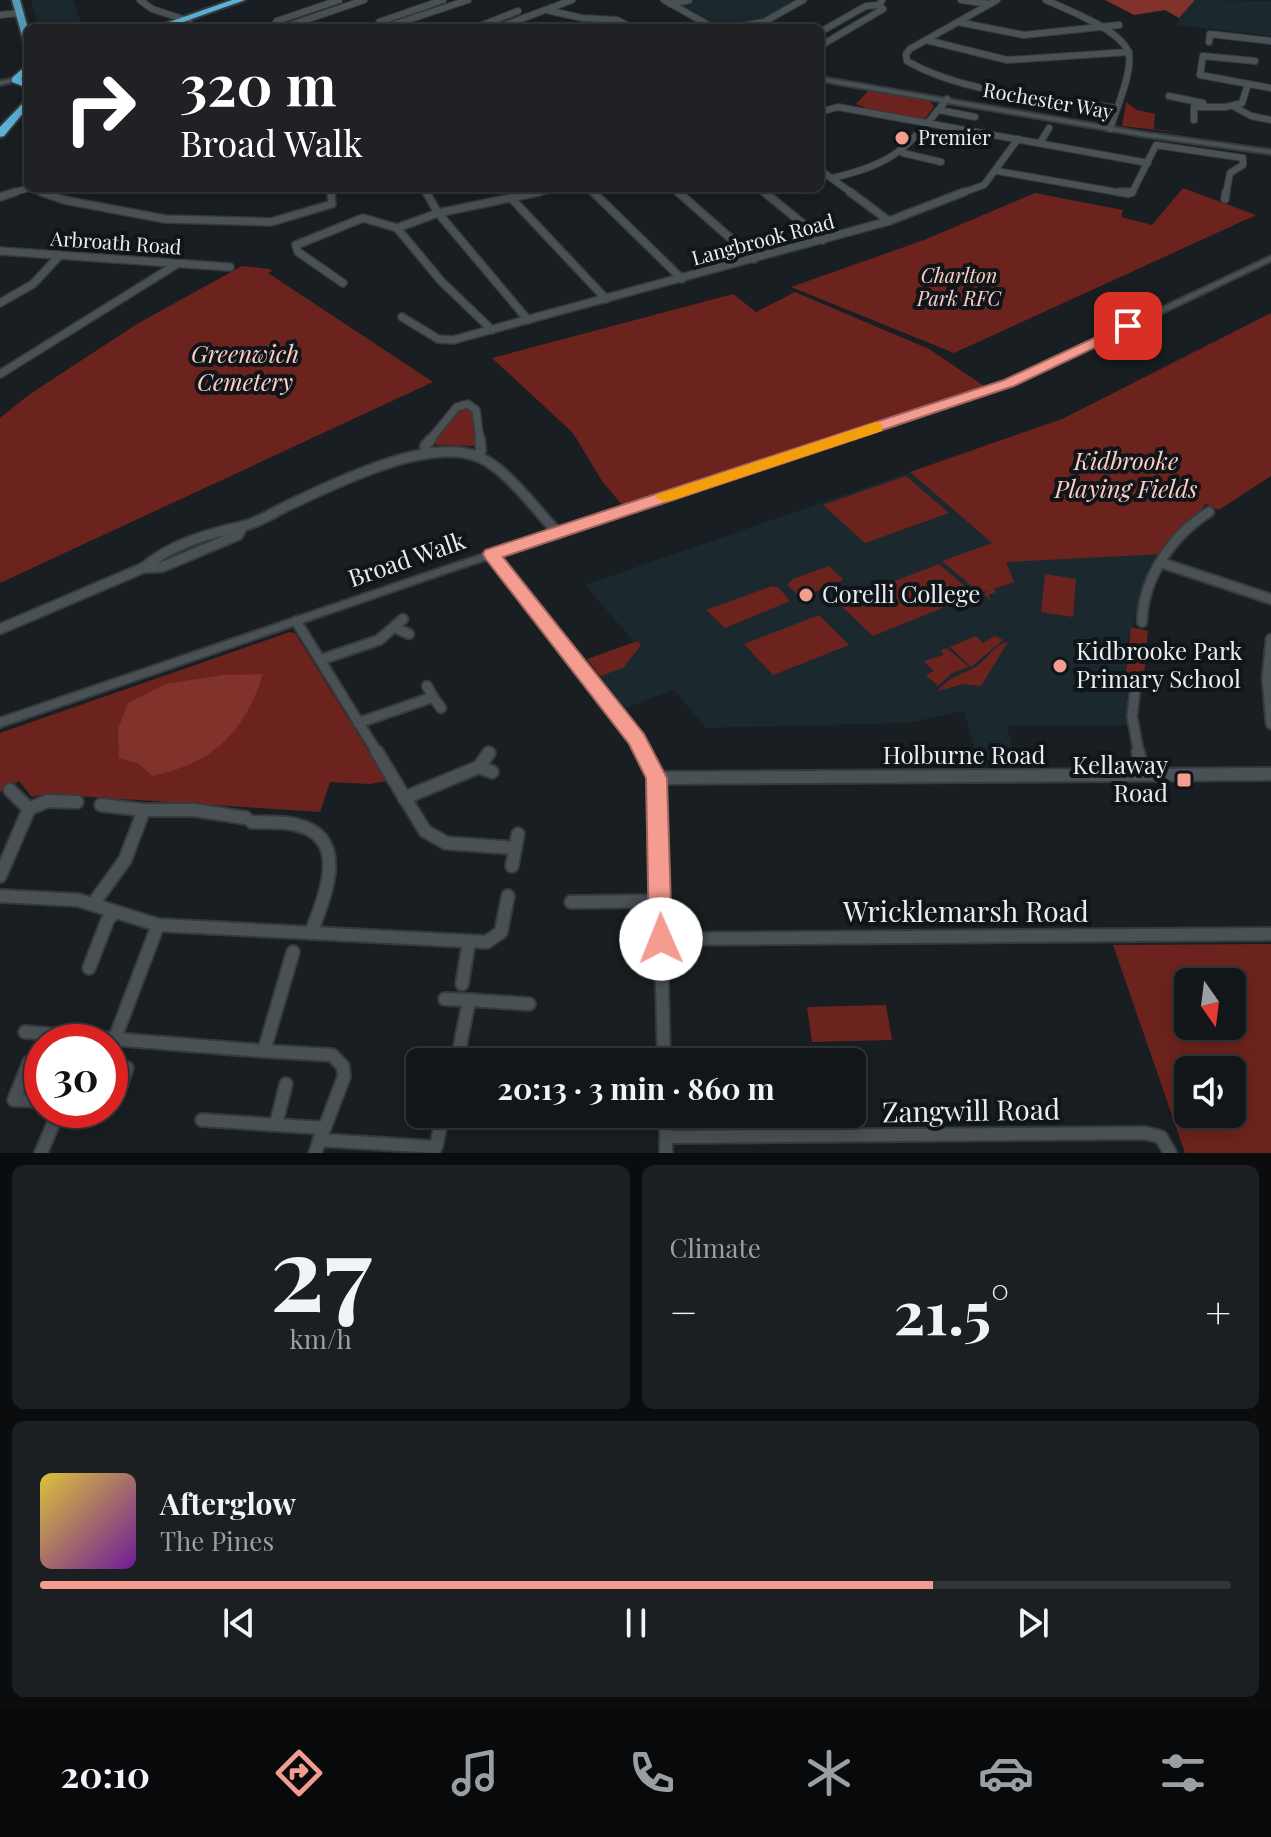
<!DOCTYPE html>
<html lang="en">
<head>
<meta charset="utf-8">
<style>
  :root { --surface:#121619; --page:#1b1f22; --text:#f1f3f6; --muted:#9c9fa2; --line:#313538; --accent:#f59c91 }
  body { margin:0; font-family:"Playfair Display",serif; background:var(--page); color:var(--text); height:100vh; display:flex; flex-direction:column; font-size:30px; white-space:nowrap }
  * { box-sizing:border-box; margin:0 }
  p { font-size:26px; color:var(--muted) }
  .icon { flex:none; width:44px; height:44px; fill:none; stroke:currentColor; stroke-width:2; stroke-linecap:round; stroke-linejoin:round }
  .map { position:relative; height:1153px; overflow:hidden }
  .panel { display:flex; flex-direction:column; gap:12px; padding:12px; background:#0a0c0e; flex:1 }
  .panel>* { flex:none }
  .top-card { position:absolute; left:24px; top:24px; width:800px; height:168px; border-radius:12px; box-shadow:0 4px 20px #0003,0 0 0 2px var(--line); background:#202124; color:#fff; overflow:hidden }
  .needle { width:52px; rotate:166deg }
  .tools { position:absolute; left:1174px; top:968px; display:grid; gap:16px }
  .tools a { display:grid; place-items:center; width:72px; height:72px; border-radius:12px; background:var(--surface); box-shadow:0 4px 20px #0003,0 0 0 2px var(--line); font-size:40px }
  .speed { position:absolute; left:24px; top:1024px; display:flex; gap:16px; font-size:40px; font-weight:700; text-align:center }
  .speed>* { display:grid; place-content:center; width:104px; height:104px; border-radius:50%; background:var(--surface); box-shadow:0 4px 20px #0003,0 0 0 2px var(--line); line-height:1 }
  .speed .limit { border:12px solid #d22; background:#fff; color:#111 }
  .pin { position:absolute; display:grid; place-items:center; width:68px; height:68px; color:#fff; margin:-34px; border-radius:16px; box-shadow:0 4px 12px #0006 }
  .me { position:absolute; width:88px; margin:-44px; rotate:359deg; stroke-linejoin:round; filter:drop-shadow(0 0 6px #0008) }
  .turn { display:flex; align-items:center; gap:28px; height:168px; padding:0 24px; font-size:36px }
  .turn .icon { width:104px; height:104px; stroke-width:2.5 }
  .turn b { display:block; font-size:56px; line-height:68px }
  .big { font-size:60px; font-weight:700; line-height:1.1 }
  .panel .card { flex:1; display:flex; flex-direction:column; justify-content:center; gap:12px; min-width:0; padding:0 28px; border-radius:12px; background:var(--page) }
  .panel .dial { align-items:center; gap:0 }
  .dial b { font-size:104px; line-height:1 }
  .song { display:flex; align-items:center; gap:24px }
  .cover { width:96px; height:96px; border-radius:12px; background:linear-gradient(135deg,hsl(50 70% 55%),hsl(280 70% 35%)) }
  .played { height:8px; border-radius:4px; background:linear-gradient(90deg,var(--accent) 75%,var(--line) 75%) }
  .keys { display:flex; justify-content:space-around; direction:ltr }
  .heat { display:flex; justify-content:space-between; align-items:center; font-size:44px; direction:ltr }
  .panel .tiles { flex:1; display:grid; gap:12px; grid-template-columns:1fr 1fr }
  .card:last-child { grid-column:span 2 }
  .trip { position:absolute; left:406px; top:1048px; width:460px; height:80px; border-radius:12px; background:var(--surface); box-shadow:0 4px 20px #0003,0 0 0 2px var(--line); font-weight:700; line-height:80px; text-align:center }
  .tab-bar { display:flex; height:128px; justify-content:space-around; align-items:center; background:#07090a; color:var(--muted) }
  .tab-bar .icon { width:56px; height:56px }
  .tab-bar .on { color:var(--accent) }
  .tab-bar b { font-size:36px; color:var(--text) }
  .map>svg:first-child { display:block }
</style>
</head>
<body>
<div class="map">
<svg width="1271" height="1153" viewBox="0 0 1271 1153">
  <rect width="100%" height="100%" fill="#181e21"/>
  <g fill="#1b282e">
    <path d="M31 0H73L83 28H39Z"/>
    <path d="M696 0H798L759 21 724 28 680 5Z"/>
    <path d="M1195 0 1271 1V36L1178 25 1179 18Z"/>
    <path d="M910 472 993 543 1163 554 1142 592 1128 641 1127 725 1007 726 1017 765H978L964 711 908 723 706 728 674 690 625 708 587 659 634 642 585 585Z"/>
  </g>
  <g fill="#6d231d" fill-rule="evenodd">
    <path d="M868 91 930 101 934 107 924 120 863 109 864 107 856 104Z"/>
    <path d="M1126 102 1137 110 1155 114 1154 129 1190 134 1122 126Z"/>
    <path d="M1183 188 1256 215 954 353 791 287 924 240 1035 193 1123 210 1121 217 1152 225Z"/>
    <path d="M242 266 269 269 272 271 268 273 433 382 0 583V418L30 394 137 324Z"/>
    <path d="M795 292 929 349 984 386 622 505 602 481 573 433 492 358 733 294 756 312Z"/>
    <path d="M1271 313V476L1219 510 1206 504 1163 554 1006 562 1014 582 993 589 996 592 988 595 993 603 984 594 990 590 980 593 942 561 992 543 910 472 1062 419Z"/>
    <path d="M464 408 472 412 476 446 436 445 435 441 457 411Z"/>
    <path d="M906 476 949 513 865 543 823 505Z"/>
    <path d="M939 564 975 595 873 636 838 603Z"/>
    <path d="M829 566 843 579 839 583 801 597 787 585 793 579Z"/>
    <path d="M1045 574 1076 579 1073 617 1041 612Z"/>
    <path d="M772 586 779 588 790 601 725 628 706 610Z"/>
    <path d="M819 615 849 645 773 675 744 644Z"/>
    <path d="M1131 627 1148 631 1144 675 1126 673Z"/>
    <path d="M290 632 295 633 387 781 370 784 330 782 320 812 45 794 32 797 19 781 0 792V733Z"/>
    <path d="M976 636 983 643 995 636 1003 640 971 667 950 647Z"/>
    <path d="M638 641 641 645 623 668 600 676 587 659Z"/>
    <path d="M1008 642 981 686 963 684 938 691C949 676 962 675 977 666 989 658 993 645 1008 642Z"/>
    <path d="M947 648 969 667 952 673 938 686 926 675 934 671 924 661 943 655 941 650Z"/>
    <path d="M1271 944V1153H1185L1113 945ZM1232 982V1026H1188V982ZM1232 1070V1114H1188V1070Z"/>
    <path d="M886 1005 892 1040 812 1042 807 1007Z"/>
  </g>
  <g fill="#81322b">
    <path d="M1105 0H1195L1179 18 1165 10 1134 15Z"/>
    <path d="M263 674C244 733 214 762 153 776L139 764 119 758 118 729 128 703 165 684 223 675Z"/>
  </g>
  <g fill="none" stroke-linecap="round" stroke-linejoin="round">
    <g stroke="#363a3d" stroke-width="8">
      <g id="minor-far3">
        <path d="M140 0 152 9 189 21"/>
        <path d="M664 0 714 28"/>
        <path d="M961 0 989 4"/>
        <path d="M997 0 910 49 906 54 907 61C964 94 1052 99 1117 108"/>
        <path d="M1046 0C1067 10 1125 31 1129 55 1132 73 1116 110 1110 129"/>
        <path d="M671 4 689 0"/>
        <path d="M546 10 582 18 617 20 632 28"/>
        <path d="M0 15 20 13"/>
        <path d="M958 22 1024 35 1119 25"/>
        <path d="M273 26 291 25 364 0"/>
        <path d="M273 27 277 21 339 0"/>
        <path d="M378 28 379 22 443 0"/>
        <path d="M384 28 468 0"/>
        <path d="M475 28 518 11"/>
        <path d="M497 28 572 0"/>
        <path d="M731 28 764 22 803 0"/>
        <path d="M820 32 866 6 879 5"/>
        <path d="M926 40 1007 60 1129 52"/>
        <path d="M1209 42 1210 34 1271 41"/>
        <path d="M820 46 883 9 879 5 882 0"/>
        <path d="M1255 61 1203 56 1200 75 1271 88"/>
        <path d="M1169 96 1203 103"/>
        <path d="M1233 106 1251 116 1271 120"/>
        <path d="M939 110 975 117"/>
        <path d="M820 112 838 107 1148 163"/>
        <path d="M1194 120V107H1226L1242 103 1248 84"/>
        <path d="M1040 143 1049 128"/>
        <path d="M903 153 941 162"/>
        <path d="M820 170 853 194"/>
        <path d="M997 171 1128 194 1132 193 1156 145 1243 158V165L1230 173 1226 194"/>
        <path d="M832 178C894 164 908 148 947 99"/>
        <path d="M28 188 47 194"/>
        <path d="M331 188V194"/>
        <path d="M424 188 428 194"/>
        <path d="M588 188 595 194"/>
        <path d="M673 188 680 194"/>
        <path d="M759 188 767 194"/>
        <path d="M8 194 29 188"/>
        <path d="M529 194 560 188"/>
        <path d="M959 194 984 185 1018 139"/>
      </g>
    </g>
    <g stroke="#363a3d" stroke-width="10">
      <g id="minor-far2">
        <path d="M41 192 64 200 165 219 271 222 332 204 331 192"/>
        <path d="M426 192 438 213 528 320"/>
        <path d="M593 192 682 279"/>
        <path d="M678 192 754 259"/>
        <path d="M764 192 823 240"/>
        <path d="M850 192 889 221"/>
        <path d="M1119 192H1132"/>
        <path d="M0 197 15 192"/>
        <path d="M511 198 606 299"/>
        <path d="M1225 199 1226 192"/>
        <path d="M397 228 438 213 539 192"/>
        <path d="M0 251 230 267"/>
        <path d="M343 283 298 252 296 245 363 218 397 228 441 281 492 330"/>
        <path d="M0 303 33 284 60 255"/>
        <path d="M402 317 438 339 453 340 889 221 964 192"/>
        <path d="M0 374 177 264"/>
        <path d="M429 441 457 407 468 404 476 410 480 441"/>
      </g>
    </g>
    <g stroke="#363a3d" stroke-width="13">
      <g id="minor-far1">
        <path d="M426 452 425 446 431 439"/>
        <path d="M476 456 481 451 480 439"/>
        <path d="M492 554 637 739 645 754"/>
        <path d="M1162 563 1271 599"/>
        <path d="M143 568C172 544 207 534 243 526 258 523 274 512 287 506 334 484 428 436 479 457 507 469 537 511 558 533"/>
        <path d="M296 621 378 754"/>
        <path d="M1142 622C1143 578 1172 535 1209 512"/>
        <path d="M396 628 409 634"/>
        <path d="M0 629 143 568 162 567 238 535 243 526"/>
        <path d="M1271 639 1267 678 1271 724"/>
        <path d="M320 660 379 640 403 619"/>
        <path d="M1136 683 1132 716 1139 754"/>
        <path d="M433 697 441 708"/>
        <path d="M358 723 433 697 427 686"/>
      </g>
    </g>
    <g stroke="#363a3d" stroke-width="16">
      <g id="minor">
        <path d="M377 752 425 831 446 843 515 848"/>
        <path d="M644 752 657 778 664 1062"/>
        <path d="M1138 752 1143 774"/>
        <path d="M479 767 492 772"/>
        <path d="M657 778 1271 774"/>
        <path d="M10 790 29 809"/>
        <path d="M404 798 479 767 489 753"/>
        <path d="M144 810H194L246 818"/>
        <path d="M252 822C267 823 282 821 297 825 351 838 324 898 311 933"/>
        <path d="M512 866 518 834"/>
        <path d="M0 876 29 809 47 801 77 802"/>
        <path d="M0 896 78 900 158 925 487 942 501 932 508 896"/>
        <path d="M571 902 660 901"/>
        <path d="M93 904 125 860 144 810 101 805"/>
        <path d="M661 939 1271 934"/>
        <path d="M293 952 264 1051 332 1055 343 1066 344 1077 315 1153"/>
        <path d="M89 968 108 919 115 913"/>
        <path d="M462 984 469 942"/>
        <path d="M445 999 469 1000 457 1062"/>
        <path d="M469 1000 529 1004"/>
        <path d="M25 1032 264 1051"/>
        <path d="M115 1038 158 925"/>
        <path d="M29 1062 14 1100 42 1101"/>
        <path d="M110 1098 118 1094 127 1068"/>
        <path d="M666 1114V1153"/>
        <path d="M202 1120 323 1128"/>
        <path d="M276 1124 286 1084"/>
        <path d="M666 1137 1145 1133 1161 1137 1170 1153"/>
        <path d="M319 1140 436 1147 443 1114"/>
        <path d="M41 1153 59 1110"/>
      </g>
    </g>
    <g stroke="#363a3d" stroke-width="4">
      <g id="tertiary">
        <path d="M820 77 1141 132 1271 150V154L1141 136 820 81Z"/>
        <path d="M15 78 18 80 17 81 0 85V81Z"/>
        <path d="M1271 256V261L1012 385 449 572 0 727V718L441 568 1006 381Z"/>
      </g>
    </g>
    <g stroke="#363a3d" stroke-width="4">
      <path id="primary" d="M12 0H20L28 29V45L24 43Z"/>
    </g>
    <g stroke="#363a3d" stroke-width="4">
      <g id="trunk">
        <path d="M232 0H245L166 28H152Z"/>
        <path d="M28 64V72L21 79 28 82V88L12 82V78Z"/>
        <path d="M28 98V107L4 136 0 137V127Z"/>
      </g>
    </g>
    <use href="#minor-far3" stroke="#4a5155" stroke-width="6"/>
    <use href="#minor-far2" stroke="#4a5155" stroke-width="7"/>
    <use href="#minor-far1" stroke="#4a5155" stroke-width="9"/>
    <use href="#minor" stroke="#4a5155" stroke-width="12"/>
    <use href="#tertiary" fill="#4a5155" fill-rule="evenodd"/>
    <use href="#primary" fill="#569ab6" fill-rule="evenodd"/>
    <use href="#trunk" fill="#5ab2d6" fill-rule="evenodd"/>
  </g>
  <path fill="#f59c91" stroke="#9f655e" stroke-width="2" d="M1128 322 1136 326 1134 329 1014 386 503 557 644 734 667 778 672 939 669 945 661 948 652 945 649 939 646 778 629 744 485 558 483 554 485 550 1004 380Z"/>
  <path fill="#f59e0b" d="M876 422 882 424V431L670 501 664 502 655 497 658 494Z"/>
  <g fill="#f59c91" stroke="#0f1518" stroke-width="3">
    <circle cx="902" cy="138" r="8"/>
    <circle cx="806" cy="595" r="8"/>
    <circle cx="1060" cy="666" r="8"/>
    <rect x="1176" y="772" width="16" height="16" rx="4"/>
  </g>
  <g text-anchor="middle" stroke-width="8" stroke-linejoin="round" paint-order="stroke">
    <g font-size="20" fill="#e9edef" stroke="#0f1518">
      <text transform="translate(1048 101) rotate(10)" y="7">Rochester Way</text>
      <text transform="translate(763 240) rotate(-15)" y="7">Langbrook Road</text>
      <text transform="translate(116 243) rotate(4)" y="7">Arbroath Road</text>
    </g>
    <g font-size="20" fill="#e9edef" stroke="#0f1518" text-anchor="start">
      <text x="918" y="145">Premier</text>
    </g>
    <g font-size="20" font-style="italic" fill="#fdcdc6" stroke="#0f1518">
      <text x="959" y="283">Charlton<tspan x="959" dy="23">Park RFC</tspan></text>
    </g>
    <g font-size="24" font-style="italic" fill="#fdcdc6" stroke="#0f1518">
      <text x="245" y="363">Greenwich<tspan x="245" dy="28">Cemetery</tspan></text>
      <text x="1126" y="470">Kidbrooke<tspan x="1126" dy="28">Playing Fields</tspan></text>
    </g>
    <g font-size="24" fill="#e9edef" stroke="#0f1518">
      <text transform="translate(407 560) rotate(-19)" y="8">Broad Walk</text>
      <text x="964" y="764">Holburne Road</text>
    </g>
    <g font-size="24" fill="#e9edef" stroke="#0f1518" text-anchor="start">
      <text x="822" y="603">Corelli College</text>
      <text x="1076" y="660">Kidbrooke Park<tspan x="1076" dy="28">Primary School</tspan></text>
      <text x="1168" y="774" text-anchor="end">Kellaway<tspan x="1168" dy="28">Road</tspan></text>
    </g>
    <g font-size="28" fill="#e9edef" stroke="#0f1518">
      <text x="966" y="922">Wricklemarsh Road</text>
      <text transform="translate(971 1111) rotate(-1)" y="10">Zangwill Road</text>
    </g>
  </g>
</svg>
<div class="tools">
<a><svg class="needle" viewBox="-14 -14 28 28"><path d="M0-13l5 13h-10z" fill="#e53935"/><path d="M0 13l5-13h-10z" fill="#9c9fa2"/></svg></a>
<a><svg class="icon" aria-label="sound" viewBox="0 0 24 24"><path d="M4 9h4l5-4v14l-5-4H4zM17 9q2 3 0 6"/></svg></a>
</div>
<div class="speed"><div class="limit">30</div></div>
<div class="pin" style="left:1128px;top:326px;background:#d93025"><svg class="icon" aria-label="arrive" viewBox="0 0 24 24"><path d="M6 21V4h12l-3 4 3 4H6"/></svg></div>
<svg class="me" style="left:661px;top:939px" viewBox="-20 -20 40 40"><circle r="19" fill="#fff"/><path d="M0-13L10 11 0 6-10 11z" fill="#f59c91"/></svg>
<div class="trip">20:13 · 3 min · 860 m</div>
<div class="top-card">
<div class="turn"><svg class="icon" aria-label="right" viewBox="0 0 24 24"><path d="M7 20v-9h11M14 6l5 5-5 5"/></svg><div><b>320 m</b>Broad Walk</div></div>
</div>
</div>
<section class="panel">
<div class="tiles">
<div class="card dial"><b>27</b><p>km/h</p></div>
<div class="card"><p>Climate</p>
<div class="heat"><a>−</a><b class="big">21.5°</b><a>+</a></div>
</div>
<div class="card">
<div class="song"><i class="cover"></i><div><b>Afterglow</b><p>The Pines</p></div></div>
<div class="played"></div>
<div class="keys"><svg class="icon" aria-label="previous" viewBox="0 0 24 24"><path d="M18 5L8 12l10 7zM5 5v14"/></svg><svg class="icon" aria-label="pause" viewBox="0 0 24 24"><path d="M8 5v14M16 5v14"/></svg><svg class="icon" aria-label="next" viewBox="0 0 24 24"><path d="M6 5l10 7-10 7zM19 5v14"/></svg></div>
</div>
</div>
</section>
<nav class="tab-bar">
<b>20:10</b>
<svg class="icon on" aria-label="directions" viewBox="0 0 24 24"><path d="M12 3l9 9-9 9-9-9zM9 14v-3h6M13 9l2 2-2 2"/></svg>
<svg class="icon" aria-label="music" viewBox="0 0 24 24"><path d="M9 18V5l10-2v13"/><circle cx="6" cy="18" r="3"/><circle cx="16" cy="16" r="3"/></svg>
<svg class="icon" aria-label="phone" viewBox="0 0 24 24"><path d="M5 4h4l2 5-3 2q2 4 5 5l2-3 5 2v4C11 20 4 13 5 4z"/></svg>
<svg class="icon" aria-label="climate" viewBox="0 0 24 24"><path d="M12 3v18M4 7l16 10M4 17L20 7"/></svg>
<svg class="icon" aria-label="car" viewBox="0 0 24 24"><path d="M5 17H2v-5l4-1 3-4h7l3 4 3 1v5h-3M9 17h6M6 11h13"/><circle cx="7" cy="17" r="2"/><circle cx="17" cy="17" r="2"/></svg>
<svg class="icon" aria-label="filters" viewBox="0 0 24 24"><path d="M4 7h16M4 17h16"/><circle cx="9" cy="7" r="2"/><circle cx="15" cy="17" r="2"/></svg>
</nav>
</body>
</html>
